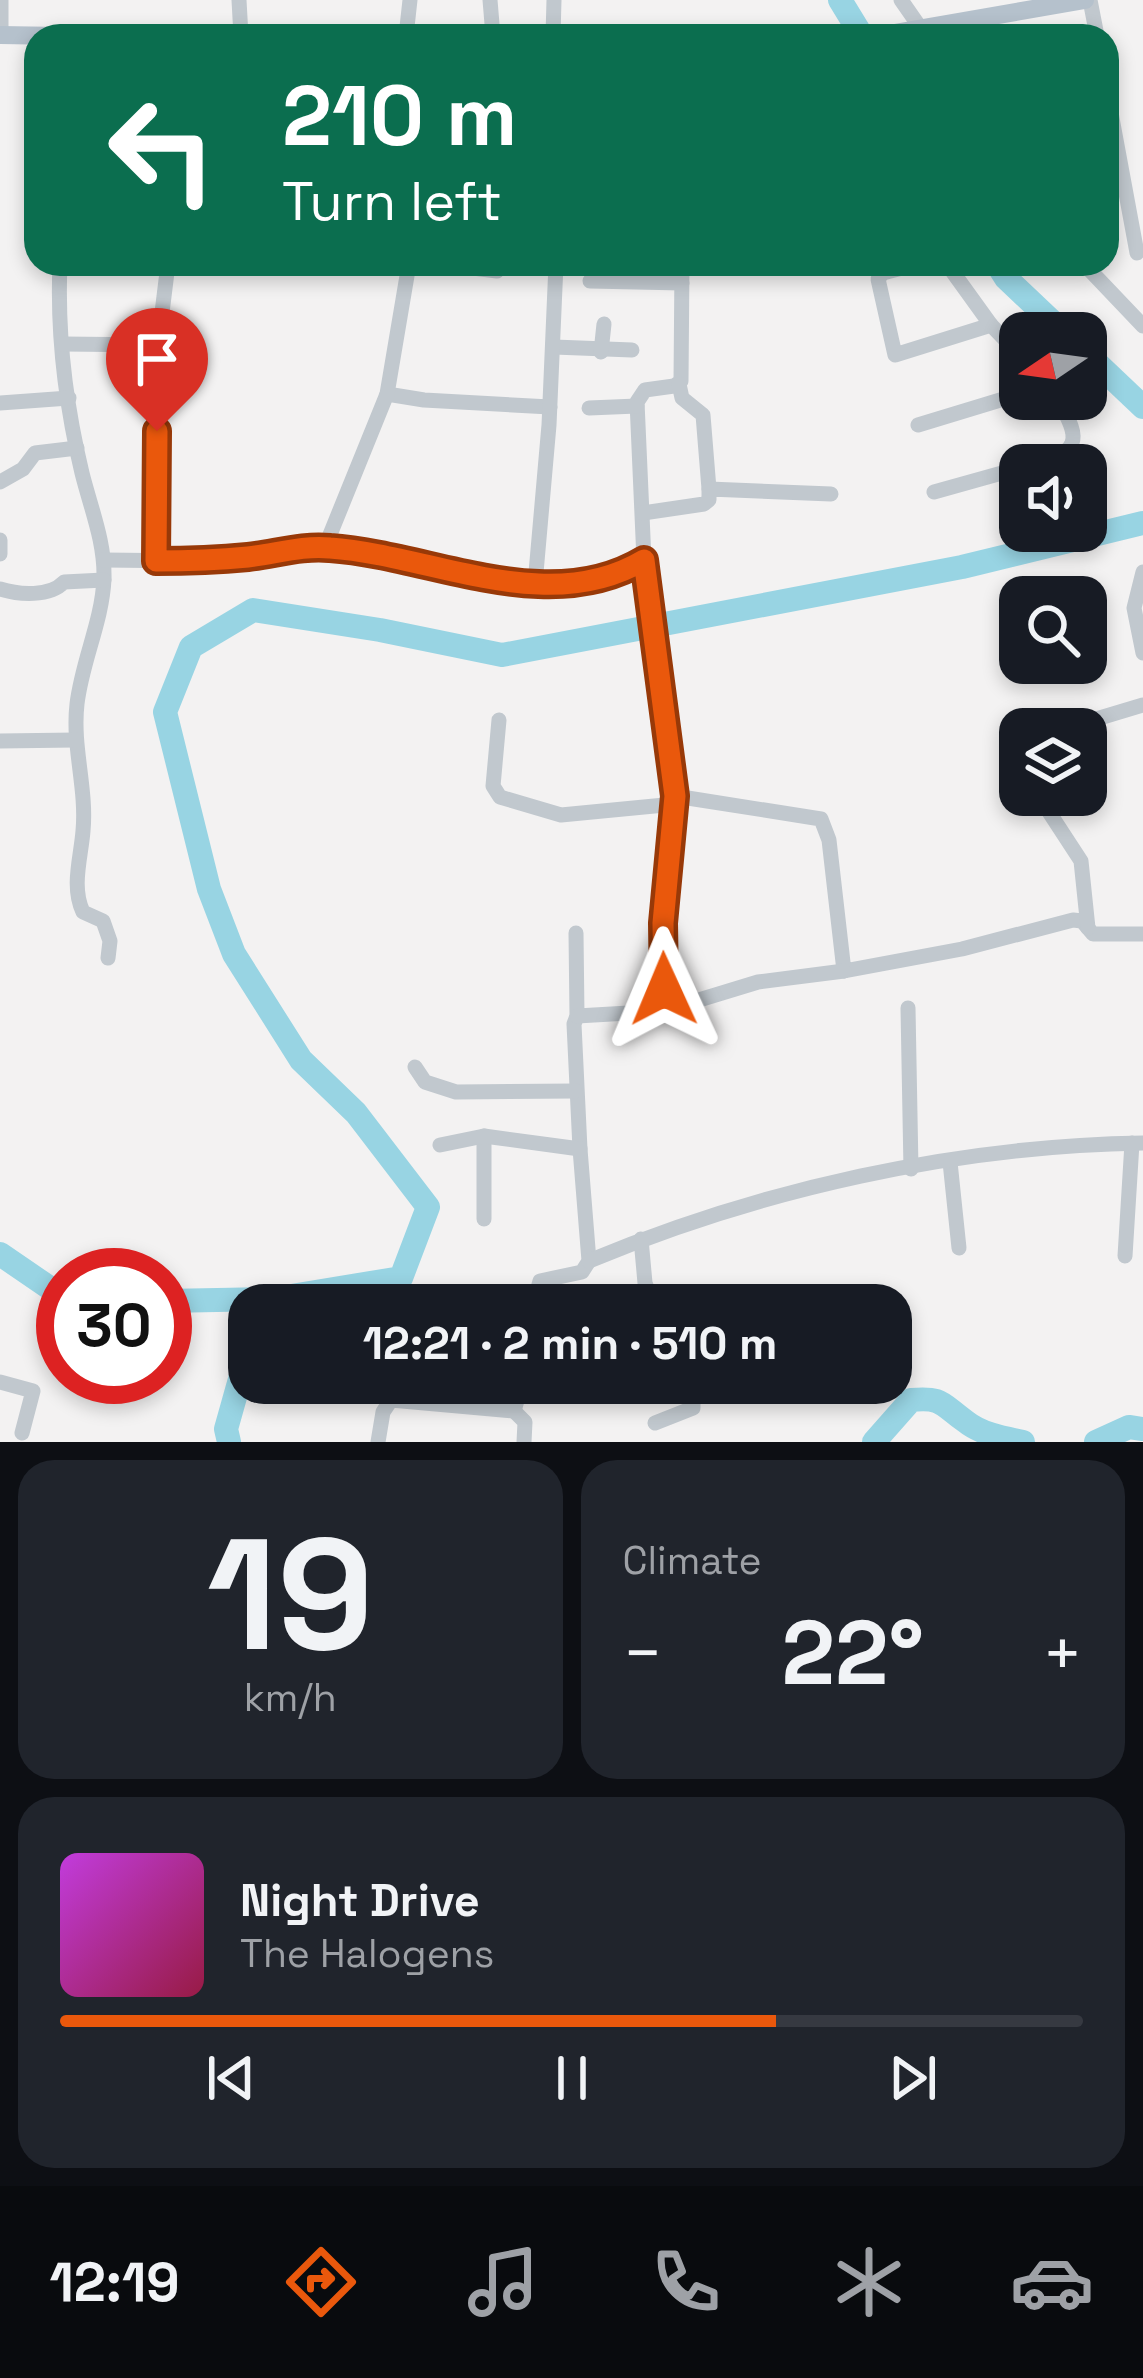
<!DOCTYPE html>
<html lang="en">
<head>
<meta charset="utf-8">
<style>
  :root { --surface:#171b24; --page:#20242c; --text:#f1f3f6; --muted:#9ea1a6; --line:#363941; --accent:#ea580c }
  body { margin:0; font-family:"Space Grotesk",sans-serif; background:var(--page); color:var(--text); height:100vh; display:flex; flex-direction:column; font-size:45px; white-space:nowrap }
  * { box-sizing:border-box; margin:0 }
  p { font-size:39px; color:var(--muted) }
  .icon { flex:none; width:66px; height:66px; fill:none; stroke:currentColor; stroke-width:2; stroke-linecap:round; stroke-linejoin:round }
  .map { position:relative; height:1442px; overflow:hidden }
  .drawer { display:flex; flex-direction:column; gap:18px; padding:18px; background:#0d0f14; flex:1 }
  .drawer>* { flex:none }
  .hud { position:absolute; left:24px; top:24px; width:1095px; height:252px; border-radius:36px; box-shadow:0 6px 18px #0003; background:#0b6e4f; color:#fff; overflow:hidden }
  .needle { width:78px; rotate:257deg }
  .buttons { position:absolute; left:999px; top:312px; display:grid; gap:24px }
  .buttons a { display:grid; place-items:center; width:108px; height:108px; border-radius:24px; background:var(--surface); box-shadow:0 6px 18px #0003; font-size:60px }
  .speed { position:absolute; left:36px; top:1248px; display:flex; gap:24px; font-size:60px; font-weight:700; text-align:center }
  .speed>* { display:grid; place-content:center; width:156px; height:156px; border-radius:50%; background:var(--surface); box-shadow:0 6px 18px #0003; line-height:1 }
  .speed .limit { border:18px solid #d22; background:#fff; color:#111 }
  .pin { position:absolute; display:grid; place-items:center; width:102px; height:102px; color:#fff; margin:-123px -51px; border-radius:50% 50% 50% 0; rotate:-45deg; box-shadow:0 0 12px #0007 }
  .pin .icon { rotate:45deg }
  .me { position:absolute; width:132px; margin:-66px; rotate:359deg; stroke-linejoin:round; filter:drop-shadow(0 0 9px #0008) }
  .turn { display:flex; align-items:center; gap:42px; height:252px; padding:0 60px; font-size:54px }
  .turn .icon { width:156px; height:156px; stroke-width:2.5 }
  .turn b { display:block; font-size:84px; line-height:102px }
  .big { font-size:90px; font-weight:700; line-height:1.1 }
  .drawer .card { flex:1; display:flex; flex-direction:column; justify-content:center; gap:18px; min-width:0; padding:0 42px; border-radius:36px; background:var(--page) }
  .drawer .dial { align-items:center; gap:0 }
  .dial b { font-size:156px; line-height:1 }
  .song { display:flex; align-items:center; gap:36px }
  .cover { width:144px; height:144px; border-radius:18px; background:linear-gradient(135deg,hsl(290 70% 55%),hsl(340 70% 35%)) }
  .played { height:12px; border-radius:6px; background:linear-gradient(90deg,var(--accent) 70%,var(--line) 70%) }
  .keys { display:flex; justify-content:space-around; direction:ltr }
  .heat { display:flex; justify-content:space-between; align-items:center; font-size:66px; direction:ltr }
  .drawer .tiles { flex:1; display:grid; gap:18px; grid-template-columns:1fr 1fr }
  .card:last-child { grid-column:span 2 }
  .trip { position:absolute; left:228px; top:1284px; width:684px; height:120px; border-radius:36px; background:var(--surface); box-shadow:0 6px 18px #0003; font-weight:700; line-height:120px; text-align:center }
  .menu { display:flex; height:192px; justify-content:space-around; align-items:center; background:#090b0e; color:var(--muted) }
  .menu .icon { width:84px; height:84px }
  .menu .selected { color:var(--accent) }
  .menu b { font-size:54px; color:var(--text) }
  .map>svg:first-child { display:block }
</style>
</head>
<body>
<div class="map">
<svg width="1143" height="1442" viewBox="0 0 1143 1442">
  <rect width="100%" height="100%" fill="#f3f2f2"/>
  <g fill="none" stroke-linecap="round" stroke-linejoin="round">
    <g stroke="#98d4e3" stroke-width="24">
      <path d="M840 0 862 36"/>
      <path d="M997 264 1006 278 1064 333"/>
      <path d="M1086 353 1143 407"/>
      <path d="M0 1254 63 1297"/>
      <path d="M165 1301 273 1299 401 1278 428 1207 356 1113 301 1060 234 954 209 889 165 712 191 647 253 610 380 630 502 655 962 567 1143 523"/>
      <path d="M229 1442 226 1429 242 1372 249 1366"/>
      <path d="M874 1442 911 1400C943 1397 941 1404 965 1421 981 1434 1003 1438 1023 1442"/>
      <path d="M1096 1442 1129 1427 1143 1429"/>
    </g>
    <g stroke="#c1c8ce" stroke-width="15">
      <path d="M239 0 241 36"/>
      <path d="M490 0 493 36"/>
      <path d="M901 0 924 33"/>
      <path d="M1090 0 1097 36"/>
      <path d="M1 35V0"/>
      <path d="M406 36 410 0"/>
      <path d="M553 36 554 0"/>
      <path d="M1107 91 1137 253"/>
      <path d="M60 264C57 332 66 406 82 473 91 509 105 542 104 579 102 622 82 661 77 704 72 747 87 788 83 831 81 857 71 887 83 912L103 921 110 941 108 958"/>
      <path d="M441 264 497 271"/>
      <path d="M682 264 681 381 674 386 645 390 637 402 644 560 675 796 821 819 829 840 844 971 962 949 1073 920 1082 921 1093 934H1143"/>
      <path d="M917 264 883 273 878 279 895 355 991 325"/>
      <path d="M947 264 991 325 1020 355"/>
      <path d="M1084 264 1143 326"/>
      <path d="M590 281 682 283"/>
      <path d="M63 344 158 345 168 264"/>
      <path d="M554 347 632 350"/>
      <path d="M601 352 604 324"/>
      <path d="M679 384 682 398 703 415 709 489"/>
      <path d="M387 394 424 400 550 407"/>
      <path d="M0 403 69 398"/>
      <path d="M589 408 637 406"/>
      <path d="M918 425 1020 394"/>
      <path d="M1032 465C1078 452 1084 442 1057 399"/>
      <path d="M0 482 23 469 35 453 77 448"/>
      <path d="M934 492 1020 468"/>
      <path d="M643 513 704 504 709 500V489L831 494"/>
      <path d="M0 540V554"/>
      <path d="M325 547 387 394 409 264"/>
      <path d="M104 560C151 561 197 561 244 557 271 555 299 546 327 547 430 550 546 622 644 560"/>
      <path d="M156 561 158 345"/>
      <path d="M1143 572 1134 608 1143 653"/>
      <path d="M535 584 549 425 556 264"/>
      <path d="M0 589C19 595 50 597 64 582L104 580"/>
      <path d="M499 720 493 786 500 797 561 815 675 804"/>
      <path d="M1063 729 1143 705"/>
      <path d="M0 741 75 740"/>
      <path d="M1044 795 1049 812 1081 861 1088 928"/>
      <path d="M675 796 663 923V1011L758 982 844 971"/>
      <path d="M576 933 577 1016 574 1024 580 1149"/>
      <path d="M908 1008 911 1169"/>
      <path d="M577 1016 663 1011"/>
      <path d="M415 1067 425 1082 456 1092 575 1091"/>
      <path d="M484 1136V1219"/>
      <path d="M440 1145 484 1136 580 1149 589 1261 582 1272 540 1281 533 1305"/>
      <path d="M950 1162 959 1248"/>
      <path d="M641 1239 645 1283 654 1305"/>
      <path d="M1125 1256 1132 1143"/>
      <path d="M589 1261C762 1189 955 1146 1143 1143"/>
      <path d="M0 1382 33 1391 22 1433"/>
      <path d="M514 1411 525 1422 524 1442"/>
      <path d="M655 1423 693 1408V1383"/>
      <path d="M378 1442 383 1412 391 1400 514 1411 522 1383"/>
    </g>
    <g stroke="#b5c1cc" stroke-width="18">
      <path d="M0 35 62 36"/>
      <path d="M877 36 1085 0"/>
    </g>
  </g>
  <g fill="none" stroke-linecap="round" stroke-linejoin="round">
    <g stroke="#983908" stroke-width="30">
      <path id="route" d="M157 431 156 561C187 561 217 560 248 557 275 554 303 545 330 548 432 555 547 618 644 560L675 796 663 923 664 989"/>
    </g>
    <use href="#route" stroke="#ea580c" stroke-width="21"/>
  </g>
</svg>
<div class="buttons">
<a><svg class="needle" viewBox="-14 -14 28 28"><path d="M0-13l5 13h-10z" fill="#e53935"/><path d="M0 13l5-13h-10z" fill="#9ea1a6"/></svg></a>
<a><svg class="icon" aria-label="sound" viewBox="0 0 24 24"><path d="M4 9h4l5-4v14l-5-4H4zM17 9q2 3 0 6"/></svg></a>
<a><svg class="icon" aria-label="search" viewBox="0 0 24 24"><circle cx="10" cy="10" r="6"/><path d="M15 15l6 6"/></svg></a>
<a><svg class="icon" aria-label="layers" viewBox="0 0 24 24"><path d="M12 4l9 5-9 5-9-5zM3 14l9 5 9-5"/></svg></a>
</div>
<div class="speed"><div class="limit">30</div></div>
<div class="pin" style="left:157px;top:431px;background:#d93025"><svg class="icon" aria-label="arrive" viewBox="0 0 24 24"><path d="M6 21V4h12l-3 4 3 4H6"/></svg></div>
<svg class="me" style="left:664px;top:989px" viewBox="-20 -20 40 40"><path d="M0-17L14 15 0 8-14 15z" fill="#ea580c" stroke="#fff" stroke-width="4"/></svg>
<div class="trip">12:21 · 2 min · 510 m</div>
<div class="hud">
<div class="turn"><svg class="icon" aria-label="left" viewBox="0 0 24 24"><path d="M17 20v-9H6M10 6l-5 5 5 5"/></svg><div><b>210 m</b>Turn left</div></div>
</div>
</div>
<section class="drawer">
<div class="tiles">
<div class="card dial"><b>19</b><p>km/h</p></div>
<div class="card"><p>Climate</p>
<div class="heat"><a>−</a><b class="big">22°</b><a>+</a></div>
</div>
<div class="card">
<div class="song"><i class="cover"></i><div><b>Night Drive</b><p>The Halogens</p></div></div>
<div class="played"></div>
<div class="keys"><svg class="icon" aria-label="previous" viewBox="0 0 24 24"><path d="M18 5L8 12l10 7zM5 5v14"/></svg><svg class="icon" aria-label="pause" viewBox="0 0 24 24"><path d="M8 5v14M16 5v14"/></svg><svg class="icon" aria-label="next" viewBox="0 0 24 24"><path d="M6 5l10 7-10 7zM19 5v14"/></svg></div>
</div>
</div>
</section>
<nav class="menu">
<b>12:19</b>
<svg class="icon selected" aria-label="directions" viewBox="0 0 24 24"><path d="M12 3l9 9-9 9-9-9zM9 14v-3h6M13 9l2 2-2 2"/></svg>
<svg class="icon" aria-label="music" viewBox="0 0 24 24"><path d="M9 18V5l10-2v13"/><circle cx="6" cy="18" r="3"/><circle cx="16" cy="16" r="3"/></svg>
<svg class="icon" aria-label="phone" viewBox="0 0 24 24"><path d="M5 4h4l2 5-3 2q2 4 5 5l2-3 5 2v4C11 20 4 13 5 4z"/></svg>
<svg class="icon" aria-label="climate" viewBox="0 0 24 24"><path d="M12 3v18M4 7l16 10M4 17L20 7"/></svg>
<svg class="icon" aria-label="car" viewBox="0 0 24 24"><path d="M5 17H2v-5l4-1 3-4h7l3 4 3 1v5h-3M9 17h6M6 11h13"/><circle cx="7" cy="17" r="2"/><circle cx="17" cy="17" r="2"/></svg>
</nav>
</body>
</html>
